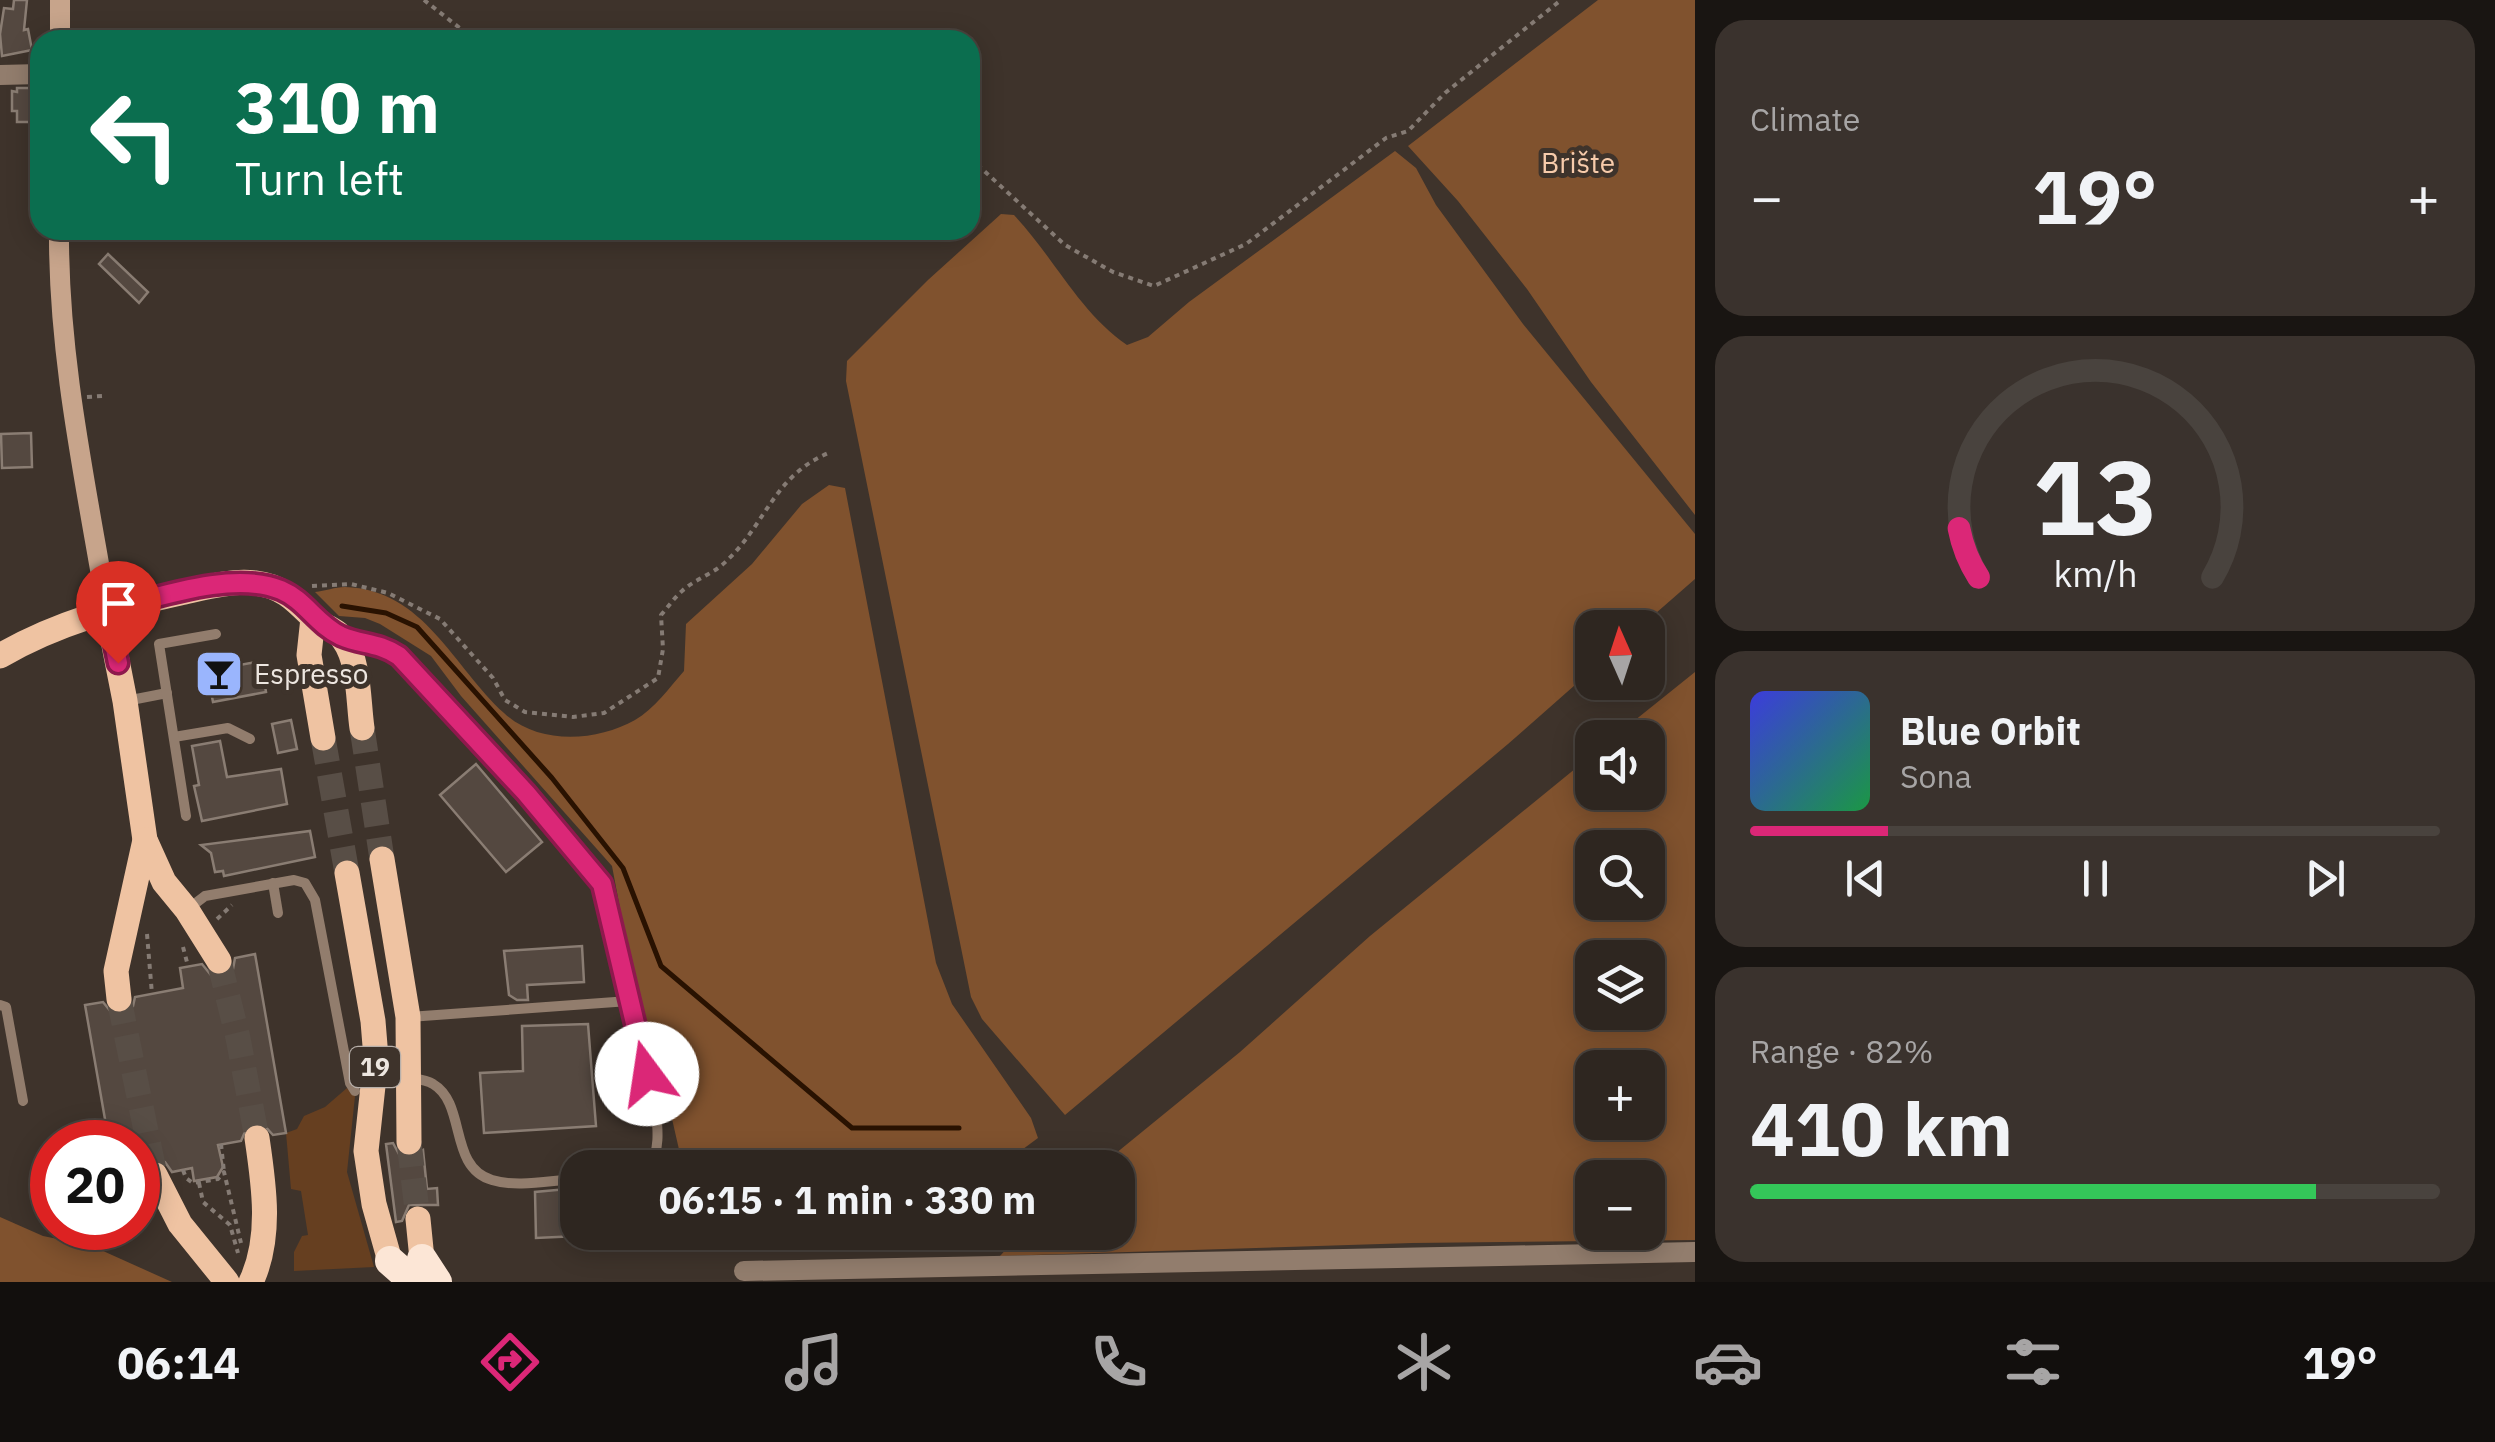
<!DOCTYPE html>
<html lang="en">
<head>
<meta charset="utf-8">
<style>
  :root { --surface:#2e2620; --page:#3a322d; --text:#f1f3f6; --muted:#a7a5a5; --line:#49433e; --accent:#db2777 }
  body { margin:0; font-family:"IBM Plex Sans",sans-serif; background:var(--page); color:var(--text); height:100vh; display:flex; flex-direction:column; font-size:38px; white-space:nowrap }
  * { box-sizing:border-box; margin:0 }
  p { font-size:32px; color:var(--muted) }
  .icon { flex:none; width:55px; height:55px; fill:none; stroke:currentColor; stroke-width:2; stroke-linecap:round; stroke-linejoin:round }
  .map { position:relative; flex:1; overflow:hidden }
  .drawer { display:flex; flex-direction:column; gap:20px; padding:20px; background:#191512; width:800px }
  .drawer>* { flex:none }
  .hud { position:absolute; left:30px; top:30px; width:950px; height:210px; border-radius:30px; box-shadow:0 5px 25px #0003,0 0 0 2px var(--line); background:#0b6e4f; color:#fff; overflow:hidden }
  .needle { width:65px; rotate:357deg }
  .fabs { position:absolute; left:1575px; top:610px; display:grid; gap:20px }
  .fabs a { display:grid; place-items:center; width:90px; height:90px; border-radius:20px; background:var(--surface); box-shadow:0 5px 25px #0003,0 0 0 2px var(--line); font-size:50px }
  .speed { position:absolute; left:30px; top:1120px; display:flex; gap:20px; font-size:50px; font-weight:700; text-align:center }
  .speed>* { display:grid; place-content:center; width:130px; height:130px; border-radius:50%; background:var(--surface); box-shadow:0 5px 25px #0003,0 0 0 2px var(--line); line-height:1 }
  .speed .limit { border:15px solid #d22; background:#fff; color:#111 }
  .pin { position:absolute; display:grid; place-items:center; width:85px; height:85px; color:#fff; margin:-102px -42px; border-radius:50% 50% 50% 0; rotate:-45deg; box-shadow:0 0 10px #0007 }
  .pin .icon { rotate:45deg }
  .me { position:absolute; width:110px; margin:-55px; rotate:346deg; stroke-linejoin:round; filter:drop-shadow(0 0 8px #0008) }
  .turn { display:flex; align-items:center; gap:35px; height:210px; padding:0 40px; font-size:45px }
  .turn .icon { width:130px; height:130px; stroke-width:2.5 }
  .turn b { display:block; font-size:70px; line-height:85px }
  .big { font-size:75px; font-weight:700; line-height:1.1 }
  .drawer .card { flex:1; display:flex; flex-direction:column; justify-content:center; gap:15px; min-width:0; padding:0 35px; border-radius:30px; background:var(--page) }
  .drawer .dial { align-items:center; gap:0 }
  .dial svg { height:260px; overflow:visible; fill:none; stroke:var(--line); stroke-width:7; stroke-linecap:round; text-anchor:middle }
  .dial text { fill:var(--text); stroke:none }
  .song { display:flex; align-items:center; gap:30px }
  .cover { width:120px; height:120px; border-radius:15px; background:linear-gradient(135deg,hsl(240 70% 55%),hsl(140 70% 35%)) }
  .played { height:10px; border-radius:5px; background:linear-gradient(90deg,var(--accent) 20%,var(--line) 20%) }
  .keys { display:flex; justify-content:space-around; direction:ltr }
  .heat { display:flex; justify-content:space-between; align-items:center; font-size:55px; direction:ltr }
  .charge { height:15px; border-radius:8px; background:linear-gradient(90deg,#34c759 82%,var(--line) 0) }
  .trip { position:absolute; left:560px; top:1150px; width:575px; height:100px; border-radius:30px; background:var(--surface); box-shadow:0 5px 25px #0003,0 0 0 2px var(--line); font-weight:700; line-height:100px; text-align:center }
  .tab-bar { display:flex; height:160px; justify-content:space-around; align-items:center; background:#120f0d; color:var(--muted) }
  .tab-bar .icon { width:70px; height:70px }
  .tab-bar .on { color:var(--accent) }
  .tab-bar b { font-size:45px; color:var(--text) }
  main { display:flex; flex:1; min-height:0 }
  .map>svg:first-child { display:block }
</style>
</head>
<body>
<main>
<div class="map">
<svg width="1695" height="1282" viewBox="0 0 1695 1282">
  <rect width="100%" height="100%" fill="#3e332b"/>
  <path fill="#663f20" d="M347 1088 355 1096 347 1172 374 1267 294 1271V1252L302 1236 308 1235 301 1191 291 1189 286 1133 297 1129 304 1116 325 1107Z"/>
  <g fill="#80522e" fill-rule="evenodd">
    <path d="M1598 0H1695V515L1591 382 1527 289 1458 201 1408 146Z"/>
    <path d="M1395 151 1416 168 1436 205 1523 324 1695 534V579L1640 627 1592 628V670L1508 744 1065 1115 982 1019 971 997 846 381 847 361 928 280 1001 214 1014 215C1053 256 1079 312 1127 345L1148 337 1189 302Z"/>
    <path d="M829 485 845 488 936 963 952 1004 1031 1118 1038 1138 999 1167H683L662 1075 632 972 612 866 461 696 431 656 380 624 365 618 339 616 315 592C325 591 335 587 345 587 424 589 454 668 504 713 538 745 596 742 635 720 654 709 670 687 684 671L686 624 752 564 802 504Z"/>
    <path d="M1695 672V1240L1412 1243 1000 1256 1021 1233 1118 1232V1168L1099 1167 1240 1052 1370 936 1592 755V792H1648V738L1614 737ZM1592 848H1648V902H1592ZM1592 958H1648V1012H1592ZM1592 1068H1648V1122H1592ZM1592 1178H1648V1232H1592Z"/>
    <path d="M0 1217 43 1236 92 1246 172 1282H0Z"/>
  </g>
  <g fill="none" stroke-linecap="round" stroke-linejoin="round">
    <path stroke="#291201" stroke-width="5" d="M342 606 386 613 417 627 552 778 623 868 661 966 852 1128H959"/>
  </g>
  <g fill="#544840" stroke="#8a7d73" stroke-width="2.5">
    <path d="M14 0H27L24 30 28 29 32 50 2 56 0 34 4 8 13 9Z"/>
    <path d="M17 88H30V122H17V111H12V91L17 92Z"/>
    <path d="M108 254 148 292 139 303 99 264Z"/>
    <path d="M31 433 32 467 2 468 1 434Z"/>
    <path d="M261 661 266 692 213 702 207 671Z"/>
    <path d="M291 720 297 749 278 753 272 724Z"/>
    <path d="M220 741 227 777 281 769 287 804 202 821 194 786 199 785 192 746Z"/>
    <path d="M476 764 542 842 506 872 440 795Z"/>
    <path d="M310 831 315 857 224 876 223 871 215 872 211 853 201 845Z"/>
    <path d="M582 946 584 982 527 985 528 1000H517L509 995 504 951Z"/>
    <path d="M255 954 286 1133 273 1135 262 1123 248 1125 241 1141 218 1145 223 1167 217 1177 194 1181 192 1168 172 1172 165 1162 155 1159 142 1165 138 1178V1142H109L85 1005 103 1002 112 1013 122 1015 133 1006 135 997 183 988 180 968 202 964 211 975 221 977 233 969 235 958Z"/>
    <path d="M588 1024 596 1126 484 1133 480 1073 523 1071 522 1026Z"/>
    <path d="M393 1143 400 1156 408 1158 423 1150 427 1189 437 1188 438 1205H409L402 1221 396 1222 386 1144Z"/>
    <path d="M578 1188V1236L536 1238 535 1192Z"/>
  </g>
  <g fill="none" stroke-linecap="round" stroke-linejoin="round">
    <g stroke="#584e46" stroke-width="25" stroke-dasharray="25 12" stroke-linecap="butt">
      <path d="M362 728 382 859"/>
      <path d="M323 738 347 873"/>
      <path d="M219 961 238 1038 257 1138"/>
      <path d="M119 999 155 1175"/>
      <path d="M409 1142 418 1219"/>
    </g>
    <g stroke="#857b74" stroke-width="4" stroke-dasharray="5 5" stroke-linecap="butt">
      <path d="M424 0 475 40"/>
      <path d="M970 158 1065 245 1113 272 1154 286 1246 244 1386 138 1408 131 1445 93 1561 0"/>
      <path d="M87 397 102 396"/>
      <path d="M312 586 351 584 388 593 440 619 493 678 505 700 525 712 573 717 604 713 658 678 663 649 661 615C668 607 674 598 682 591 694 580 710 575 722 565 766 527 772 475 831 452"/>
      <path d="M217 919 232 905"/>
      <path d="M147 934 152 994"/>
      <path d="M183 947 188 966"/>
      <path d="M221 1144 224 1172"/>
      <path d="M183 1170 186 1178 193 1183 218 1179 224 1172 241 1243"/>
      <path d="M199 1183 203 1202 230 1225 238 1253"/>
    </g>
    <g stroke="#927d6d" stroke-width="10">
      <path d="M346 638 372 642 399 656 526 793 602 884 656 1111C658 1130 660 1151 649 1168"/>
      <path d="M126 701 167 693"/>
      <path d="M174 737 228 728 250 739"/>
      <path d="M186 816 159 644 216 634"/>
      <path d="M273 883 278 913"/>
      <path d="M188 909 205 896 294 880 305 883 315 900 350 1083 355 1091"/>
      <path d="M0 1005 6 1007 23 1101"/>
      <path d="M409 1017 629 1001"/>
      <path d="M410 1078C417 1079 427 1080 433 1084 467 1104 448 1167 492 1180 517 1188 552 1180 578 1179"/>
    </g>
    <g stroke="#927d6d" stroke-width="20">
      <path d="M0 75 40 74"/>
      <path d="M744 1271 1695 1252"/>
    </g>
    <g stroke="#c7a48b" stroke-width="20">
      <path d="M60 0V40"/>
      <path d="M59 230C58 358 86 484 107 610"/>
    </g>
    <g stroke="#efc3a2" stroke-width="25">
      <path d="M107 610 125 701 145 840 164 882 187 910 219 961"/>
      <path d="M313 618 309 655 323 738"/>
      <path d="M0 656C56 623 117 607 180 593 203 588 231 580 255 583 282 586 295 600 312 617 321 626 337 629 343 639 360 662 358 701 362 728"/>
      <path d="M382 859 408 1017 409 1142"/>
      <path d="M347 873 373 1021 376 1058 366 1151 374 1204 390 1261"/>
      <path d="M119 999 116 971 145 840"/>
      <path d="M155 1175 180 1224 227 1282"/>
      <path d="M418 1219 422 1259"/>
      <path d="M251 1282C272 1238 264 1185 257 1138"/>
    </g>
    <g stroke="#fce6d6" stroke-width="30">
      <path d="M422 1259 437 1282"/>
      <path d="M390 1261 414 1282"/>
    </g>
  </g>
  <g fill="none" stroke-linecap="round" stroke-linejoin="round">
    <g stroke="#8e194d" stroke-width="25">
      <path id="route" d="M118 663 107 610C157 598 233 570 281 590 305 600 317 625 341 636 362 645 378 642 399 656L526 793 602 884 647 1074"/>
    </g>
    <use href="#route" stroke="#db2777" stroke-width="18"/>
  </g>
  <defs>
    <g id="bar-square" transform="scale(2.5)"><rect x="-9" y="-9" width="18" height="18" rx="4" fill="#9ab5fd" stroke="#3e332b"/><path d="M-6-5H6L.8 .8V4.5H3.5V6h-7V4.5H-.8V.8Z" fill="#111"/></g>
  </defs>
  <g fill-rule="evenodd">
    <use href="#bar-square" x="219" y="674"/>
  </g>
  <g text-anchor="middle" stroke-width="10" stroke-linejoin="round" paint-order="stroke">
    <rect fill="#3e332b" stroke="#b8b0aa" stroke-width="2.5" x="350" y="1047" width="50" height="40" rx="8"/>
    <g font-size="25" font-weight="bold" fill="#ede6e0">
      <text x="375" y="1076">19</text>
    </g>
    <g font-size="28" fill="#f7cbab" stroke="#3e332b">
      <text x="1578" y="173">Brište</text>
    </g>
    <g font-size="28" fill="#ede6e0" stroke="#3e332b" text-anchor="start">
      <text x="254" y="684">Espresso</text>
    </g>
  </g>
</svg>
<div class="fabs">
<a><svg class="needle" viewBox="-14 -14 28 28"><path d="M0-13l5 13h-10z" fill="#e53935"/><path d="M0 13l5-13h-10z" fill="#a7a5a5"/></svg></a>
<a><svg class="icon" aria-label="sound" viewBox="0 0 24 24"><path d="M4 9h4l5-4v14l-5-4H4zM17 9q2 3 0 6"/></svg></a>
<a><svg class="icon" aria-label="search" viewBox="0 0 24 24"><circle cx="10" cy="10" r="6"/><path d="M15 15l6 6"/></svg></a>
<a><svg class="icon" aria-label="layers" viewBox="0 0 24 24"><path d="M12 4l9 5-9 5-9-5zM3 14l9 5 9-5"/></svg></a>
<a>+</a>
<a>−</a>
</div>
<div class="speed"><div class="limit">20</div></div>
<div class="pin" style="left:118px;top:663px;background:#d93025"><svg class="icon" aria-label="arrive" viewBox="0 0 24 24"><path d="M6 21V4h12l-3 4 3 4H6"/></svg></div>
<svg class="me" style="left:647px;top:1074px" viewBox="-20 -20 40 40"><circle r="19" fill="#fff"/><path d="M0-13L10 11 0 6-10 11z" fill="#db2777"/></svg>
<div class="trip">06:15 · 1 min · 330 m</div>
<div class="hud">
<div class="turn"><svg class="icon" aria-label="left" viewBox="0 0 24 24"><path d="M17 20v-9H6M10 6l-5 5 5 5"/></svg><div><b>310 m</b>Turn left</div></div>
</div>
</div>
<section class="drawer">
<div class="card"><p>Climate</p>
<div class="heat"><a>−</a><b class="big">19°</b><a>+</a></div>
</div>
<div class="card dial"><svg viewBox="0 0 100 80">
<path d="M14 69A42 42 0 1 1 86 69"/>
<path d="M14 69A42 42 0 0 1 8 54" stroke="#db2777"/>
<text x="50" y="56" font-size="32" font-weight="700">13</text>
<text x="50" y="72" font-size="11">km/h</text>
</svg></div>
<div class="card">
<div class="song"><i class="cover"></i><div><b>Blue Orbit</b><p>Sona</p></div></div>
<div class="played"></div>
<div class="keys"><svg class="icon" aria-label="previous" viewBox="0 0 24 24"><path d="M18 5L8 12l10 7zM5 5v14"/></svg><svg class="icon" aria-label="pause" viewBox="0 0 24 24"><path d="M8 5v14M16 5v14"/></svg><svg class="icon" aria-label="next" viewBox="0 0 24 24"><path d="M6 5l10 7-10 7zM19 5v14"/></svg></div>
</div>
<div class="card"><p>Range · 82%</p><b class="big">410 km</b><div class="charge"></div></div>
</section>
</main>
<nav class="tab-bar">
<b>06:14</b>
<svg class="icon on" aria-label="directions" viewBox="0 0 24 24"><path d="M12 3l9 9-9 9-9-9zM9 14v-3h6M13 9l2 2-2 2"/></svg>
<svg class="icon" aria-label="music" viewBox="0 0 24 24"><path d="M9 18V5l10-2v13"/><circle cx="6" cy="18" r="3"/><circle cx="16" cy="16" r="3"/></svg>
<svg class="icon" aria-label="phone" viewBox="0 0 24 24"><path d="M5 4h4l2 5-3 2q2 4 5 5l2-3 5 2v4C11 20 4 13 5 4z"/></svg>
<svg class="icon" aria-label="climate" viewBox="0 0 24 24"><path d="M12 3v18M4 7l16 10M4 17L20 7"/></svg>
<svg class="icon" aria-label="car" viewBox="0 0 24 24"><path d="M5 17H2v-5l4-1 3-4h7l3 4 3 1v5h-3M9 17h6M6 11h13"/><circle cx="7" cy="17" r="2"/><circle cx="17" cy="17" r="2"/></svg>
<svg class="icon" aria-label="filters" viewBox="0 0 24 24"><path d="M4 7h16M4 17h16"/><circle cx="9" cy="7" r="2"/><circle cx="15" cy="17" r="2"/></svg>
<b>19°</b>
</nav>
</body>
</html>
